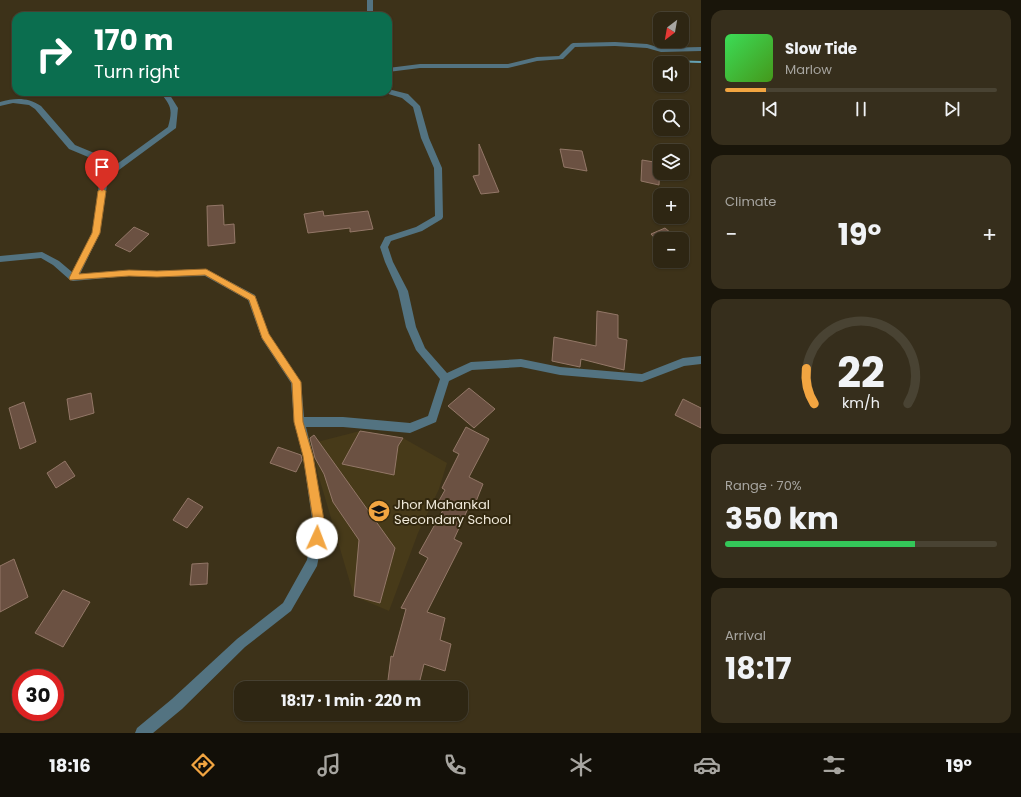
<!DOCTYPE html>
<html lang="en">
<head>
<meta charset="utf-8">
<style>
  :root { --surface:#2e2613; --page:#362e1c; --text:#f1f3f6; --muted:#a7a5a0; --line:#494333; --accent:#f2a541 }
  body { margin:0; font-family:Poppins,sans-serif; background:var(--page); color:var(--text); height:100vh; display:flex; flex-direction:column; font-size:15px; white-space:nowrap }
  * { box-sizing:border-box; margin:0 }
  p { font-size:13px; color:var(--muted) }
  .icon { flex:none; width:22px; height:22px; fill:none; stroke:currentColor; stroke-width:2; stroke-linecap:round; stroke-linejoin:round }
  .map { position:relative; flex:1; overflow:hidden }
  .side { display:flex; flex-direction:column; gap:10px; padding:10px; background:#19150a; width:320px }
  .side>* { flex:none }
  .banner { position:absolute; left:12px; top:12px; width:380px; height:84px; border-radius:12px; box-shadow:0 1px 3px #0004,0 0 0 1px var(--line); background:#0b6e4f; color:#fff; overflow:hidden }
  .needle { width:26px; rotate:211deg }
  .fabs { position:absolute; left:653px; top:12px; display:grid; gap:8px }
  .fabs a { display:grid; place-items:center; width:36px; height:36px; border-radius:8px; background:var(--surface); box-shadow:0 1px 3px #0004,0 0 0 1px var(--line); font-size:20px }
  .speed { position:absolute; left:12px; top:669px; display:flex; gap:8px; font-size:20px; font-weight:700; text-align:center }
  .speed>* { display:grid; place-content:center; width:52px; height:52px; border-radius:50%; background:var(--surface); box-shadow:0 1px 3px #0004,0 0 0 1px var(--line); line-height:1 }
  .speed .limit { border:6px solid #d22; background:#fff; color:#111 }
  .pin { position:absolute; display:grid; place-items:center; width:34px; height:34px; color:#fff; margin:-41px -17px; border-radius:50% 50% 50% 0; rotate:-45deg; box-shadow:0 0 4px #0007 }
  .pin .icon { rotate:45deg }
  .me { position:absolute; width:44px; margin:-22px; rotate:2deg; stroke-linejoin:round; filter:drop-shadow(0 0 3px #0008) }
  .turn { display:flex; align-items:center; gap:14px; height:84px; padding:0 16px; font-size:18px }
  .turn .icon { width:52px; height:52px; stroke-width:2.5 }
  .turn b { display:block; font-size:28px; line-height:34px }
  .big { font-size:30px; font-weight:700; line-height:1.1 }
  .side .widget { flex:1; display:flex; flex-direction:column; justify-content:center; gap:6px; min-width:0; padding:0 14px; border-radius:12px; background:var(--page) }
  .side .dial { align-items:center; gap:0 }
  .dial svg { height:104px; overflow:visible; fill:none; stroke:var(--line); stroke-width:7; stroke-linecap:round; text-anchor:middle }
  .dial text { fill:var(--text); stroke:none }
  .song { display:flex; align-items:center; gap:12px }
  .cover { width:48px; height:48px; border-radius:6px; background:linear-gradient(135deg,hsl(130 70% 55%),hsl(100 70% 35%)) }
  .played { height:4px; border-radius:2px; background:linear-gradient(90deg,var(--accent) 15%,var(--line) 15%) }
  .keys { display:flex; justify-content:space-around; direction:ltr }
  .heat { display:flex; justify-content:space-between; align-items:center; font-size:22px; direction:ltr }
  .charge { height:6px; border-radius:3px; background:linear-gradient(90deg,#34c759 70%,var(--line) 0) }
  .trip { position:absolute; left:234px; top:681px; width:234px; height:40px; border-radius:12px; background:var(--surface); box-shadow:0 1px 3px #0004,0 0 0 1px var(--line); font-weight:700; line-height:40px; text-align:center }
  .dock { display:flex; height:64px; justify-content:space-around; align-items:center; background:#120f08; color:var(--muted) }
  .dock .icon { width:28px; height:28px }
  .dock .active { color:var(--accent) }
  .dock b { font-size:18px; color:var(--text) }
  main { display:flex; flex:1; min-height:0 }
  .map>svg:first-child { display:block }
</style>
</head>
<body>
<main>
<div class="map">
<svg width="701" height="733" viewBox="0 0 701 733">
  <rect width="100%" height="100%" fill="#3d3219"/>
  <path fill="#473a19" d="M360 431 403 438 447 463 439 489 418 533 389 611 354 596 318 474 313 449 317 442Z"/>
  <g fill="none" stroke-linecap="round" stroke-linejoin="round">
    <path fill="#65a2b4" fill-rule="evenodd" d="M666 60 701 61V63L667 62H666Z"/>
  </g>
  <g fill="#6b5142" stroke="#937767">
    <path d="M479 144 499 192 481 194 473 176 479 175Z"/>
    <path d="M560 149 582 151 587 171 564 167Z"/>
    <path d="M642 160 660 163 659 185 641 181Z"/>
    <path d="M223 205 224 225 234 224 235 243 208 246 207 206Z"/>
    <path d="M323 211 324 216 368 211 373 229 350 232V228L308 233 304 214Z"/>
    <path d="M134 227 149 234 130 252 115 245Z"/>
    <path d="M665 228 678 239H660V244L651 234Z"/>
    <path d="M597 311 618 315V338L627 340 624 370 581 359 580 367 552 361 554 337 596 346Z"/>
    <path d="M469 388 495 409 474 428 448 406Z"/>
    <path d="M91 393 94 413 70 420 67 399Z"/>
    <path d="M683 399 701 408V428L675 415Z"/>
    <path d="M24 402 36 442 20 449 9 408Z"/>
    <path d="M466 427 489 439 469 477 483 484 475 504 471 502 454 539 462 543 427 612 445 618 440 640 451 644 445 671 424 664 418 688H387L391 656 393 657 406 609 401 608 428 558 419 553 443 510 436 506 445 490 442 488 459 454 453 451Z"/>
    <path d="M360 431 403 438 398 446 394 475 342 464Z"/>
    <path d="M314 435 395 548 380 603 354 596 359 540 333 502 324 474 315 458 310 438Z"/>
    <path d="M278 447 301 455 302 460 296 472 270 463Z"/>
    <path d="M65 461 75 476 56 488 47 473Z"/>
    <path d="M188 498 203 507 187 528 173 520Z"/>
    <path d="M14 559 28 597 0 612V566Z"/>
    <path d="M208 563 207 584 190 585 192 564Z"/>
    <path d="M63 590 90 602 63 647 35 633Z"/>
  </g>
  <g fill="none" stroke-linecap="round" stroke-linejoin="round">
    <g fill="#537381" fill-rule="evenodd">
      <rect x="367" y="0" width="6" height="16"/>
      <path d="M615 42 647 44 661 48 701 47V51L661 52 647 48 615 46 575 47 563 59 537 61 508 68H420L388 72V68L420 64H508L537 57 559 56 571 44 573 43Z"/>
      <path d="M388 89 408 94 420 106 429 138 442 168 443 217 442 219 422 231 391 241 388 247 393 262 408 291 416 327 425 348 447 373 471 362 521 359 560 367 642 374 683 358 701 356V364L684 366 642 382 560 375 521 367 472 370 449 381 436 422 410 433 343 427H306L313 456 325 526 317 566 291 611 245 647 182 709 153 733H135L137 728 172 699 237 639 283 603 307 560 313 526 303 456 294 422 291 383 262 339 248 300 205 276 157 277 129 276 73 281 70 280 53 265 41 258 0 262V256L42 252 59 261 72 272 92 233 100 177 93 159 69 149 35 109 29 105 13 103 0 106V102C15 98 27 97 41 106L75 145 99 155 106 172 168 127C173 109 171 106 160 92H168L178 108 176 128 108 178 100 233 80 274 129 270 157 271 206 269 255 295 269 335 301 382 304 417H343L410 423 428 416 440 379 416 350 406 327 398 291 385 262 380 247 385 237 416 227 435 216 434 168 421 138 413 107 402 98 385 93 388 92Z"/>
    </g>
  </g>
  <path fill="#f2a541" stroke="#9d6b2a" d="M102 188 106 191 100 233 79 274 129 270 157 271 206 269 255 296 269 334 301 382 303 422 313 456 325 526 321 542 317 543 314 542 312 538 314 526 303 456 294 422 292 383 262 338 249 300 205 275 157 277 129 276 70 280 69 278 92 233 98 191Z"/>
  <defs>
    <g id="school-disc" transform="scale(1.15)"><circle r="9.5" fill="#f2a541" stroke="#32280f"/><path d="M0-5L7-2L0 1L-7-2ZM-4 1L0 2.5L4 1V4Q0 6-4 4Z" fill="#111"/></g>
  </defs>
  <g fill-rule="evenodd">
    <use href="#school-disc" x="379" y="511"/>
  </g>
  <g text-anchor="middle" stroke-width="4" stroke-linejoin="round" paint-order="stroke">
    <g font-size="13" fill="#f0e9da" stroke="#32280f" text-anchor="start">
      <text x="394" y="509">Jhor Mahankal<tspan x="394" dy="15">Secondary School</tspan></text>
    </g>
  </g>
</svg>
<div class="fabs">
<a><svg class="needle" viewBox="-14 -14 28 28"><path d="M0-13l5 13h-10z" fill="#e53935"/><path d="M0 13l5-13h-10z" fill="#a7a5a0"/></svg></a>
<a><svg class="icon" aria-label="sound" viewBox="0 0 24 24"><path d="M4 9h4l5-4v14l-5-4H4zM17 9q2 3 0 6"/></svg></a>
<a><svg class="icon" aria-label="search" viewBox="0 0 24 24"><circle cx="10" cy="10" r="6"/><path d="M15 15l6 6"/></svg></a>
<a><svg class="icon" aria-label="layers" viewBox="0 0 24 24"><path d="M12 4l9 5-9 5-9-5zM3 14l9 5 9-5"/></svg></a>
<a>+</a>
<a>−</a>
</div>
<div class="speed"><div class="limit">30</div></div>
<div class="pin" style="left:102px;top:191px;background:#d93025"><svg class="icon" aria-label="arrive" viewBox="0 0 24 24"><path d="M6 21V4h12l-3 4 3 4H6"/></svg></div>
<svg class="me" style="left:317px;top:538px" viewBox="-20 -20 40 40"><circle r="19" fill="#fff"/><path d="M0-13L10 11 0 6-10 11z" fill="#f2a541"/></svg>
<div class="trip">18:17 · 1 min · 220 m</div>
<div class="banner">
<div class="turn"><svg class="icon" aria-label="right" viewBox="0 0 24 24"><path d="M7 20v-9h11M14 6l5 5-5 5"/></svg><div><b>170 m</b>Turn right</div></div>
</div>
</div>
<section class="side">
<div class="widget">
<div class="song"><i class="cover"></i><div><b>Slow Tide</b><p>Marlow</p></div></div>
<div class="played"></div>
<div class="keys"><svg class="icon" aria-label="previous" viewBox="0 0 24 24"><path d="M18 5L8 12l10 7zM5 5v14"/></svg><svg class="icon" aria-label="pause" viewBox="0 0 24 24"><path d="M8 5v14M16 5v14"/></svg><svg class="icon" aria-label="next" viewBox="0 0 24 24"><path d="M6 5l10 7-10 7zM19 5v14"/></svg></div>
</div>
<div class="widget"><p>Climate</p>
<div class="heat"><a>−</a><b class="big">19°</b><a>+</a></div>
</div>
<div class="widget dial"><svg viewBox="0 0 100 80">
<path d="M14 69A42 42 0 1 1 86 69"/>
<path d="M14 69A42 42 0 0 1 8 42" stroke="#f2a541"/>
<text x="50" y="56" font-size="32" font-weight="700">22</text>
<text x="50" y="72" font-size="11">km/h</text>
</svg></div>
<div class="widget"><p>Range · 70%</p><b class="big">350 km</b><div class="charge"></div></div>
<div class="widget"><p>Arrival</p><b class="big">18:17</b></div>
</section>
</main>
<nav class="dock">
<b>18:16</b>
<svg class="icon active" aria-label="directions" viewBox="0 0 24 24"><path d="M12 3l9 9-9 9-9-9zM9 14v-3h6M13 9l2 2-2 2"/></svg>
<svg class="icon" aria-label="music" viewBox="0 0 24 24"><path d="M9 18V5l10-2v13"/><circle cx="6" cy="18" r="3"/><circle cx="16" cy="16" r="3"/></svg>
<svg class="icon" aria-label="phone" viewBox="0 0 24 24"><path d="M5 4h4l2 5-3 2q2 4 5 5l2-3 5 2v4C11 20 4 13 5 4z"/></svg>
<svg class="icon" aria-label="climate" viewBox="0 0 24 24"><path d="M12 3v18M4 7l16 10M4 17L20 7"/></svg>
<svg class="icon" aria-label="car" viewBox="0 0 24 24"><path d="M5 17H2v-5l4-1 3-4h7l3 4 3 1v5h-3M9 17h6M6 11h13"/><circle cx="7" cy="17" r="2"/><circle cx="17" cy="17" r="2"/></svg>
<svg class="icon" aria-label="filters" viewBox="0 0 24 24"><path d="M4 7h16M4 17h16"/><circle cx="9" cy="7" r="2"/><circle cx="15" cy="17" r="2"/></svg>
<b>19°</b>
</nav>
</body>
</html>
